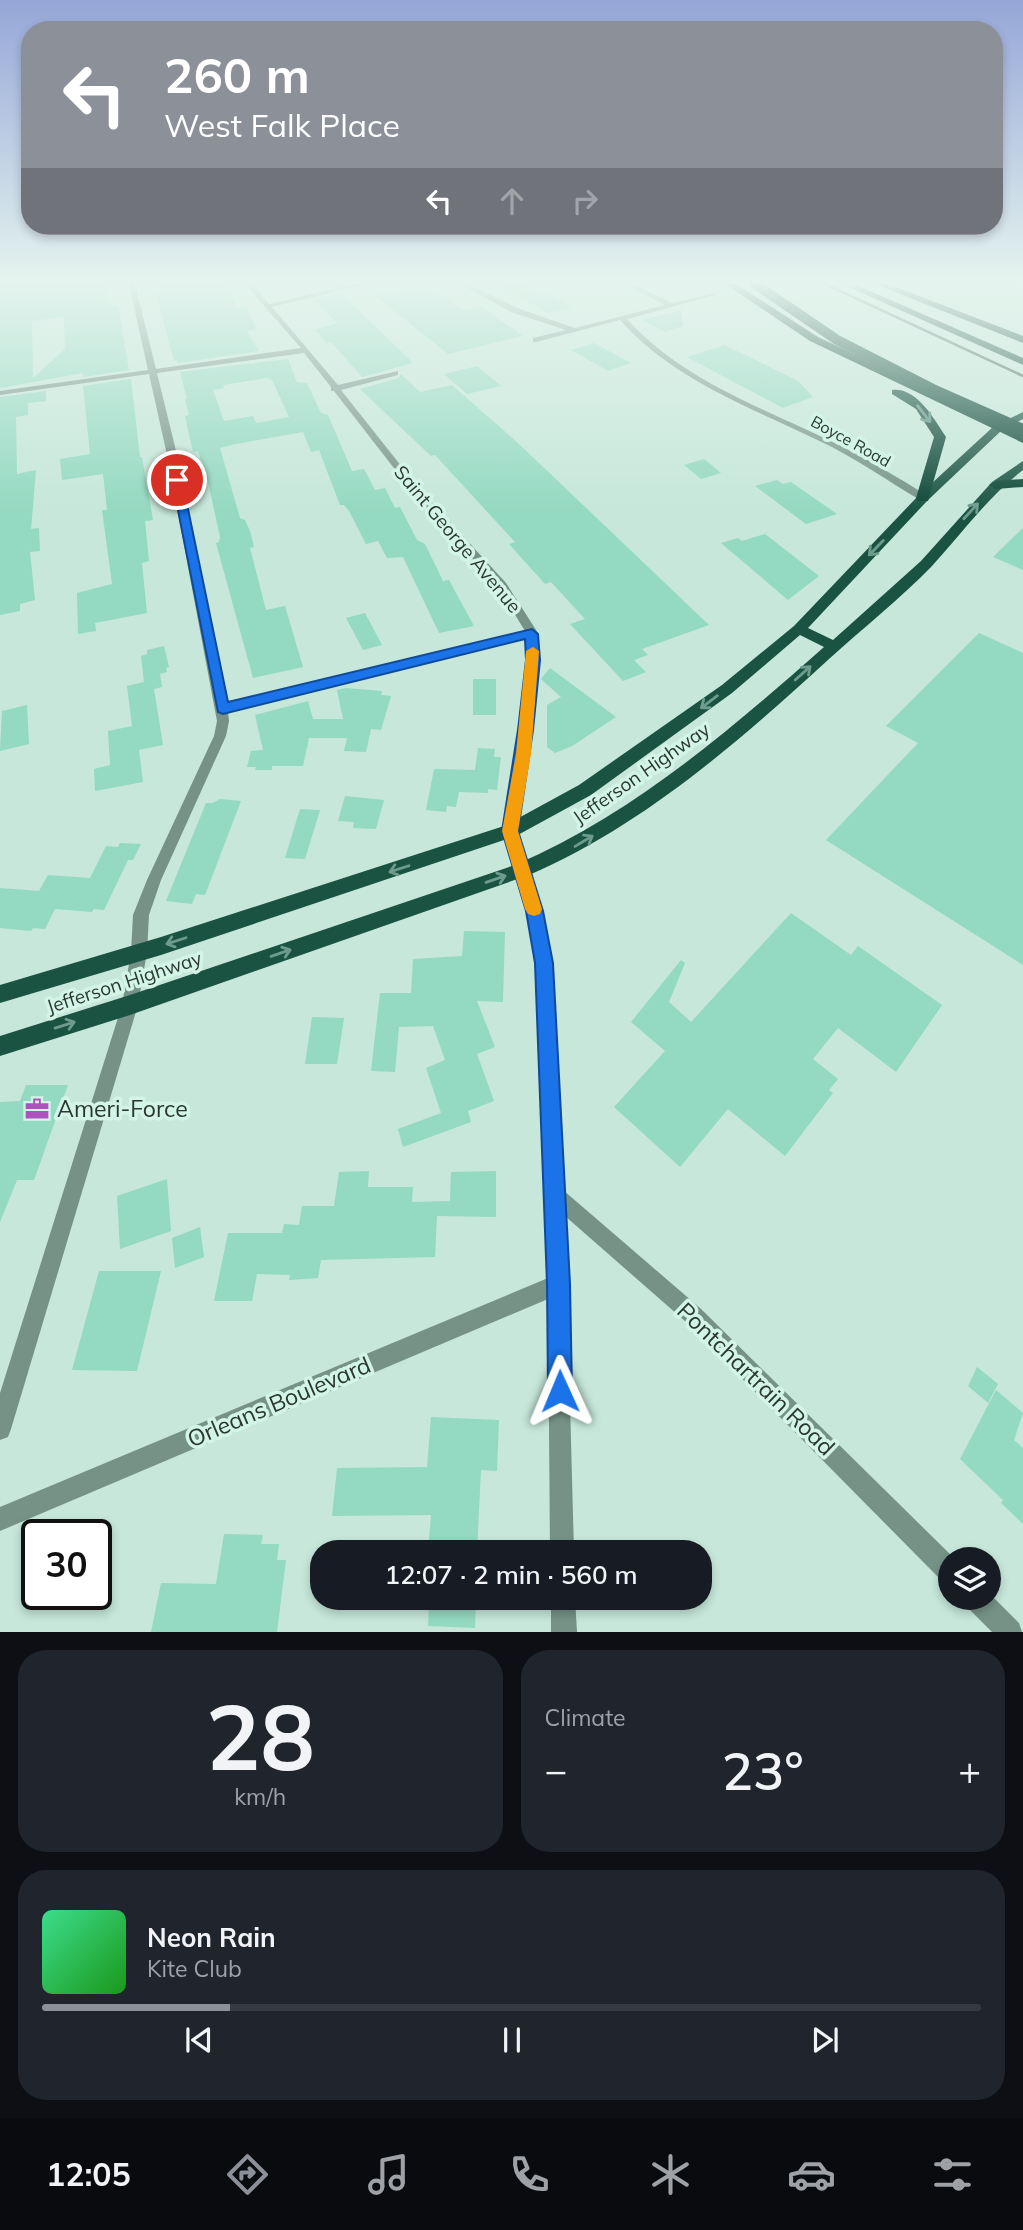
<!DOCTYPE html>
<html lang="en">
<head>
<meta charset="utf-8">
<style>
  :root { --surface:#171b24; --page:#20242c; --text:#f1f3f6; --muted:#9ea1a6; --line:#363941; --accent:#8c9099 }
  body { margin:0; font-family:Mulish,sans-serif; background:var(--page); color:var(--text); height:100vh; display:flex; flex-direction:column; font-size:26px; white-space:nowrap }
  * { box-sizing:border-box; margin:0 }
  p { font-size:23px; color:var(--muted) }
  .icon { flex:none; width:38px; height:38px; fill:none; stroke:currentColor; stroke-width:2; stroke-linecap:round; stroke-linejoin:round }
  .map { position:relative; height:1632px; overflow:hidden }
  .drawer { display:flex; flex-direction:column; gap:18px; padding:18px; background:#0d0f14; flex:1 }
  .drawer>* { flex:none }
  .banner { position:absolute; left:21px; top:21px; width:982px; height:214px; border-radius:28px; box-shadow:0 4px 10px #0003; background:#8c9099; color:#fff; overflow:hidden }
  .tools { position:absolute; left:938px; top:1547px; display:grid; gap:14px }
  .tools a { display:grid; place-items:center; width:63px; height:63px; border-radius:50%; background:var(--surface); box-shadow:0 4px 10px #0003; font-size:35px }
  .speed { position:absolute; left:21px; top:1519px; display:flex; gap:14px; font-size:35px; font-weight:700; text-align:center }
  .speed>* { display:grid; place-content:center; width:91px; height:91px; border-radius:50%; background:var(--surface); box-shadow:0 4px 10px #0003; line-height:1 }
  .speed .limit { border:4px solid #111; border-radius:10px; background:#fff; color:#111 }
  .pin { position:absolute; display:grid; place-items:center; width:60px; height:60px; color:#fff; margin:-30px; border:4px solid #fff; border-radius:50%; box-shadow:0 2px 7px #0007 }
  .me { position:absolute; width:77px; margin:-38px; rotate:359deg; stroke-linejoin:round; filter:drop-shadow(0 0 5px #0008) }
  .turn { display:flex; align-items:center; gap:24px; height:147px; padding:0 28px; font-size:32px }
  .turn .icon { width:91px; height:91px; stroke-width:2.5 }
  .turn b { display:block; font-size:49px; line-height:60px }
  .lanes { display:flex; align-items:center; height:66px; padding:0 28px; background:#0003; justify-content:center; gap:35px; direction:ltr }
  .lanes .off { opacity:.35 }
  .big { font-size:52px; font-weight:600; line-height:1.1 }
  .drawer .card { flex:1; display:flex; flex-direction:column; justify-content:center; gap:10px; min-width:0; padding:0 24px; border-radius:28px; background:var(--page) }
  .drawer .dial { align-items:center; gap:0 }
  .dial b { font-size:91px; line-height:1 }
  .song { display:flex; align-items:center; gap:21px }
  .cover { width:84px; height:84px; border-radius:10px; background:linear-gradient(135deg,hsl(150 70% 55%),hsl(120 70% 35%)) }
  .played { height:7px; border-radius:4px; background:linear-gradient(90deg,var(--accent) 20%,var(--line) 20%) }
  .keys { display:flex; justify-content:space-around; direction:ltr }
  .heat { display:flex; justify-content:space-between; align-items:center; font-size:38px; direction:ltr }
  .drawer .tiles { flex:1; display:grid; gap:18px; grid-template-columns:1fr 1fr }
  .card:last-child { grid-column:span 2 }
  .trip { position:absolute; left:310px; top:1540px; width:402px; height:70px; border-radius:28px; background:var(--surface); box-shadow:0 4px 10px #0003; font-weight:600; line-height:70px; text-align:center }
  .tab-bar { display:flex; height:112px; justify-content:space-around; align-items:center; background:#090b0e; color:var(--muted) }
  .tab-bar .icon { width:49px; height:49px }
  .tab-bar .on { color:var(--accent) }
  .tab-bar b { font-size:32px; color:var(--text) }
  .map>svg:first-child { display:block }
</style>
</head>
<body>
<div class="map">
<svg width="1023" height="1632" viewBox="0 0 1023 1632">
  <rect width="100%" height="100%" fill="#c6e7da"/>
  <g fill="#94d9c1" fill-rule="evenodd">
    <path d="M0 284H109L107 305 118 306 129 370 83 377V373L0 388ZM64 317 65 349 33 378 32 321Z"/>
    <path d="M158 284H228L237 308 247 307 256 329 247 331 259 351 178 363 177 360 174 361 156 293H161Z"/>
    <path d="M424 284 464 310 480 306 523 336 448 354 373 294Z"/>
    <path d="M496 284H529L572 307 548 313Z"/>
    <path d="M341 293 413 363 362 377 331 342 327 343 315 330 337 323 314 300Z"/>
    <path d="M681 310 683 326 665 332 642 320Z"/>
    <path d="M594 343 631 363 608 371 571 350Z"/>
    <path d="M725 345 798 381 813 397 783 408 687 357Z"/>
    <path d="M288 359 297 382 307 383 321 413 328 415 352 471 364 469 375 490 385 488 395 508 400 507 417 540 425 544 443 581 449 580 474 626 439 633 403 557 387 558 378 541 366 544 349 511 344 505H340L319 450 311 452 303 432 236 444 220 448 240 518 245 520 250 531 254 547 250 548 266 610 285 606 303 667 253 678 216 543 219 542 220 537 208 482 198 451 193 452 189 435 185 416 189 415 185 399H187L180 372ZM267 378 272 380 289 417 256 423 253 416 224 421 213 390 224 388 223 385Z"/>
    <path d="M477 366 501 386 467 394 444 374Z"/>
    <path d="M401 374 420 392 452 385 519 444 709 625 642 649 648 655 634 660 646 672 623 681 570 624 585 619 551 582 545 584 509 544 515 542 435 455 431 456 360 389 399 378Z"/>
    <path d="M131 379 140 457H142L153 520 145 521 149 561 142 563 147 613 95 623 96 631 78 634 77 593 112 584 102 510H107L103 474 62 480 60 459 90 454 83 386Z"/>
    <path d="M46 391V401L28 403V415L16 417 17 474 36 470 31 529 39 528 40 551 30 552 35 600 20 604V611L0 615V397Z"/>
    <path d="M704 459 721 473 701 479 684 465Z"/>
    <path d="M777 480 783 484 791 482 837 514 806 524 755 486Z"/>
    <path d="M1023 528V570L993 557Z"/>
    <path d="M765 534 819 576 788 600 721 543 738 538 742 541Z"/>
    <path d="M365 613 382 645 363 650 346 618Z"/>
    <path d="M979 633 1023 653V965L826 840 918 743 886 726Z"/>
    <path d="M164 646 169 667 166 668 167 672 160 674 162 687 154 689 163 745 139 750 143 782 95 791 94 769 110 765 108 731 132 726 127 686 144 682 141 656 147 654V650Z"/>
    <path d="M550 668 616 717 572 746 555 753 547 747V705L561 697 541 679Z"/>
    <rect x="473" y="679" width="23" height="36"/>
    <path d="M346 688 382 691 381 695 391 696 381 730 371 729 366 752 344 751 347 738H309L303 766H272V770H255L256 767H247L251 751 263 750 255 715 308 701 313 719H343L337 690Z"/>
    <path d="M27 705 29 744 0 751 2 711Z"/>
    <path d="M478 748 495 749 494 757H501L497 790 488 789V793L459 792 456 807 447 806 446 812 426 810 434 769 475 770Z"/>
    <path d="M345 796 384 800 376 829 353 828 354 822 338 821Z"/>
    <path d="M220 799 241 801 205 895 196 894 192 904 166 901 206 803H213Z"/>
    <path d="M300 809 320 810 305 859 285 858Z"/>
    <path d="M120 843 141 844 133 860H128L104 910 94 909 92 912 55 909 45 929 33 928 31 931 0 928V888L39 891 48 875 90 878 106 846 118 847Z"/>
    <path d="M791 913 851 955 858 946 942 1005 896 1072 838 1028 813 1059 838 1079 829 1090 833 1093 785 1156 728 1109 680 1167 614 1107 665 1051 631 1022 681 960 685 963 669 1002 691 1022Z"/>
    <path d="M464 931 505 932 503 1002 477 1001 495 1047 477 1054 494 1101 468 1111 471 1122 403 1147 398 1129 441 1113 426 1068 445 1060 433 1026 399 1027 395 1072 371 1071 380 993H411L413 959 462 956Z"/>
    <path d="M312 1017 344 1018 337 1064H305Z"/>
    <path d="M26 1085H68L34 1180H17L0 1222V1102L20 1101Z"/>
    <path d="M369 1171 368 1187H413L412 1202 450 1201 451 1172 496 1171V1217L437 1216 435 1257 321 1260 318 1278 289 1280 290 1275 257 1274 252 1301H214L228 1233H282L284 1224 299 1225 302 1206H334L339 1172Z"/>
    <path d="M167 1179 171 1231 120 1249 117 1196Z"/>
    <path d="M200 1227 204 1257 175 1268 172 1238Z"/>
    <path d="M99 1271H161L137 1371 72 1370Z"/>
    <path d="M977 1367 998 1384 988 1403 968 1386Z"/>
    <path d="M996 1390 1023 1413 1014 1440 1023 1448V1524L1001 1503 1003 1500 960 1459Z"/>
    <path d="M431 1417 499 1420 497 1471 481 1470 477 1552H428L431 1515 332 1516 337 1468 427 1467Z"/>
    <path d="M224 1534 263 1535 261 1544H279L277 1560H286L277 1632H151L161 1583 216 1584Z"/>
    <path d="M429 1598H476L475 1628 428 1626Z"/>
  </g>
  <g fill="none" stroke-linecap="round" stroke-linejoin="round">
    <g fill="#769287" fill-rule="evenodd">
      <path d="M129 284H135L156 369 301 348 245 284H252L269 304 355 284H366L272 307 338 385 398 371V375L341 390 417 486 506 583 538 633 539 660 530 753 517 831 542 911 552 963 563 1190 700 1308 955 1559H950V1583L941 1580 686 1322 565 1216 574 1552H550L548 1299 0 1531V1507L548 1278 536 963 526 911 503 831 516 753 527 660 526 638 228 712 229 721 226 736 161 880 149 915 147 952 138 1005 11 1429 8 1437 0 1440V1393L122 1005 131 952 133 915 147 880 214 736 217 721 167 455 149 374 0 395V391L148 370ZM304 353 331 387V391H334L411 490 498 587 525 631 226 704 177 455 157 373Z"/>
      <path d="M460 284H468L517 308 575 328 665 305 625 284H633L672 303 716 293V295L627 319C695 395 803 419 888 472 901 480 917 488 928 498L920 500C890 482 862 463 832 447 758 410 676 383 620 320L536 342H533V338L566 330 511 312Z"/>
      <path d="M989 1593 1019 1623 1022 1632H992L967 1607 964 1598H989Z"/>
      <path d="M551 1598H575L577 1632H551Z"/>
    </g>
    <path fill="#1a5342" fill-rule="evenodd" d="M1023 412V419L1002 430 927 501 808 628 833 640 921 561 992 482 1023 461V470C988 497 962 533 932 566 900 599 863 628 829 659 737 743 644 825 529 875L130 1015 0 1056V1036L130 995 515 865C633 814 729 731 824 647L800 635 732 693 591 795 516 836 161 955 0 1003V985L161 937 504 826 579 785 722 685 794 626 919 495 994 426Z"/>
    <g fill="#0d4636" fill-rule="evenodd">
      <path d="M725 284H736L818 337 1023 434V443L810 341Z"/>
      <path d="M842 284H854L1023 358V365Z"/>
      <path d="M875 284H888L1023 336V343Z"/>
      <path d="M892 390C917 387 934 419 946 437L928 501H918L916 498 934 437 916 409 892 394Z"/>
      <path d="M1023 479V487L996 489 989 485 996 481Z"/>
    </g>
    <path stroke="#4d5f58" stroke-width="2.5" d="M825 284 1023 376"/>
    <path stroke="#0d4636" stroke-width="10" d="M755 284 837 340 933 389 1023 429"/>
  </g>
  <defs><path id="oneway-shaft" d="M-6 0H5M1.5-3L5.5 0L1.5 3" fill="none" stroke-width="1.6" stroke-linecap="round" stroke-linejoin="round" transform="scale(1.75)"/></defs>
  <use stroke="#5c8c7d" href="#oneway-shaft" transform="translate(924 414) rotate(52)"/>
  <g stroke="#6d9c8d">
    <use href="#oneway-shaft" transform="translate(971 511) rotate(-47)"/>
    <use href="#oneway-shaft" transform="translate(876 548) rotate(134)"/>
    <use href="#oneway-shaft" transform="translate(803 673) rotate(-42)"/>
    <use href="#oneway-shaft" transform="translate(709 702) rotate(143)"/>
    <use href="#oneway-shaft" transform="translate(584 841) rotate(-31)"/>
    <use href="#oneway-shaft" transform="translate(399 869) rotate(162)"/>
    <use href="#oneway-shaft" transform="translate(496 879) rotate(-19)"/>
    <use href="#oneway-shaft" transform="translate(176 941) rotate(162)"/>
    <use href="#oneway-shaft" transform="translate(281 953) rotate(-19)"/>
    <use href="#oneway-shaft" transform="translate(65 1025) rotate(-17)"/>
  </g>
  <linearGradient id="sky" x2="0" y2="1"><stop stop-color="#95a6d8"/><stop offset="0.55" stop-color="#e5f4ee"/><stop offset="1" stop-color="#e5f4ee" stop-opacity="0"/></linearGradient>
  <rect width="1023" height="512" fill="url(#sky)"/>
  <path fill="#1a73e8" stroke="#114b97" stroke-width="2" d="M177 477 182 480 228 702 532 629 538 634 540 660 533 730 518 831 543 911 553 963 570 1284 572 1391 569 1400 560 1404 551 1400 548 1391 547 1284 535 963 526 911 502 831 518 730 526 660 525 639 223 714 218 712 172 480Z"/>
  <path fill="#f59e0b" d="M533 647 539 651 531 754 518 831 542 909 540 914 534 916 528 914 525 909 502 831 516 754 526 651Z"/>
  <defs>
    <g id="office-bare" transform="scale(1.89)"><path d="M-6-3h4V-5.5h4V-3h4V5H-6ZM-1-4.5V-3h2v-1.5ZM-6 0V1H6V0Z" fill="#ad52be" stroke="#d3f5e8" stroke-width="2.5" paint-order="stroke"/></g>
  </defs>
  <g fill-rule="evenodd">
    <use href="#office-bare" x="37" y="1109"/>
  </g>
  <g text-anchor="middle" stroke-width="7" stroke-linejoin="round" paint-order="stroke">
    <g font-size="16" fill="#2a3732" stroke="#d3f5e8">
      <text transform="translate(851 441) rotate(29)" y="6">Boyce Road</text>
    </g>
    <g font-size="19" fill="#2a3732" stroke="#d3f5e8">
      <text transform="translate(458 539) rotate(50)" y="7">Saint George Avenue</text>
      <text transform="translate(641 773) rotate(-35)" y="7">Jefferson Highway</text>
      <text transform="translate(124 982) rotate(-18)" y="7">Jefferson Highway</text>
    </g>
    <g font-size="23" fill="#2a3732" stroke="#d3f5e8" text-anchor="start">
      <text x="57" y="1117">Ameri-Force</text>
    </g>
    <g font-size="23" fill="#2a3732" stroke="#d3f5e8">
      <text transform="translate(756 1379) rotate(44)" y="8">Pontchartrain Road</text>
      <text transform="translate(279 1402) rotate(-23)" y="8">Orleans Boulevard</text>
    </g>
  </g>
</svg>
<div class="tools">
<a><svg class="icon" aria-label="layers" viewBox="0 0 24 24"><path d="M12 4l9 5-9 5-9-5zM3 14l9 5 9-5"/></svg></a>
</div>
<div class="speed"><div class="limit">30</div></div>
<div class="pin" style="left:177px;top:480px;background:#d93025"><svg class="icon" aria-label="arrive" viewBox="0 0 24 24"><path d="M6 21V4h12l-3 4 3 4H6"/></svg></div>
<svg class="me" style="left:560px;top:1391px" viewBox="-20 -20 40 40"><path d="M0-17L14 15 0 8-14 15z" fill="#1a73e8" stroke="#fff" stroke-width="4"/></svg>
<div class="trip">12:07 · 2 min · 560 m</div>
<div class="banner">
<div class="turn"><svg class="icon" aria-label="left" viewBox="0 0 24 24"><path d="M17 20v-9H6M10 6l-5 5 5 5"/></svg><div><b>260 m</b>West Falk Place</div></div>
<div class="lanes"><svg class="icon" aria-label="left" viewBox="0 0 24 24"><path d="M17 20v-9H6M10 6l-5 5 5 5"/></svg><svg class="icon off" aria-label="ahead" viewBox="0 0 24 24"><path d="M12 20V5M6 11l6-6 6 6"/></svg><svg class="icon off" aria-label="right" viewBox="0 0 24 24"><path d="M7 20v-9h11M14 6l5 5-5 5"/></svg></div>
</div>
</div>
<section class="drawer">
<div class="tiles">
<div class="card dial"><b>28</b><p>km/h</p></div>
<div class="card"><p>Climate</p>
<div class="heat"><a>−</a><b class="big">23°</b><a>+</a></div>
</div>
<div class="card">
<div class="song"><i class="cover"></i><div><b>Neon Rain</b><p>Kite Club</p></div></div>
<div class="played"></div>
<div class="keys"><svg class="icon" aria-label="previous" viewBox="0 0 24 24"><path d="M18 5L8 12l10 7zM5 5v14"/></svg><svg class="icon" aria-label="pause" viewBox="0 0 24 24"><path d="M8 5v14M16 5v14"/></svg><svg class="icon" aria-label="next" viewBox="0 0 24 24"><path d="M6 5l10 7-10 7zM19 5v14"/></svg></div>
</div>
</div>
</section>
<nav class="tab-bar">
<b>12:05</b>
<svg class="icon on" aria-label="directions" viewBox="0 0 24 24"><path d="M12 3l9 9-9 9-9-9zM9 14v-3h6M13 9l2 2-2 2"/></svg>
<svg class="icon" aria-label="music" viewBox="0 0 24 24"><path d="M9 18V5l10-2v13"/><circle cx="6" cy="18" r="3"/><circle cx="16" cy="16" r="3"/></svg>
<svg class="icon" aria-label="phone" viewBox="0 0 24 24"><path d="M5 4h4l2 5-3 2q2 4 5 5l2-3 5 2v4C11 20 4 13 5 4z"/></svg>
<svg class="icon" aria-label="climate" viewBox="0 0 24 24"><path d="M12 3v18M4 7l16 10M4 17L20 7"/></svg>
<svg class="icon" aria-label="car" viewBox="0 0 24 24"><path d="M5 17H2v-5l4-1 3-4h7l3 4 3 1v5h-3M9 17h6M6 11h13"/><circle cx="7" cy="17" r="2"/><circle cx="17" cy="17" r="2"/></svg>
<svg class="icon" aria-label="filters" viewBox="0 0 24 24"><path d="M4 7h16M4 17h16"/><circle cx="9" cy="7" r="2"/><circle cx="15" cy="17" r="2"/></svg>
</nav>
</body>
</html>
